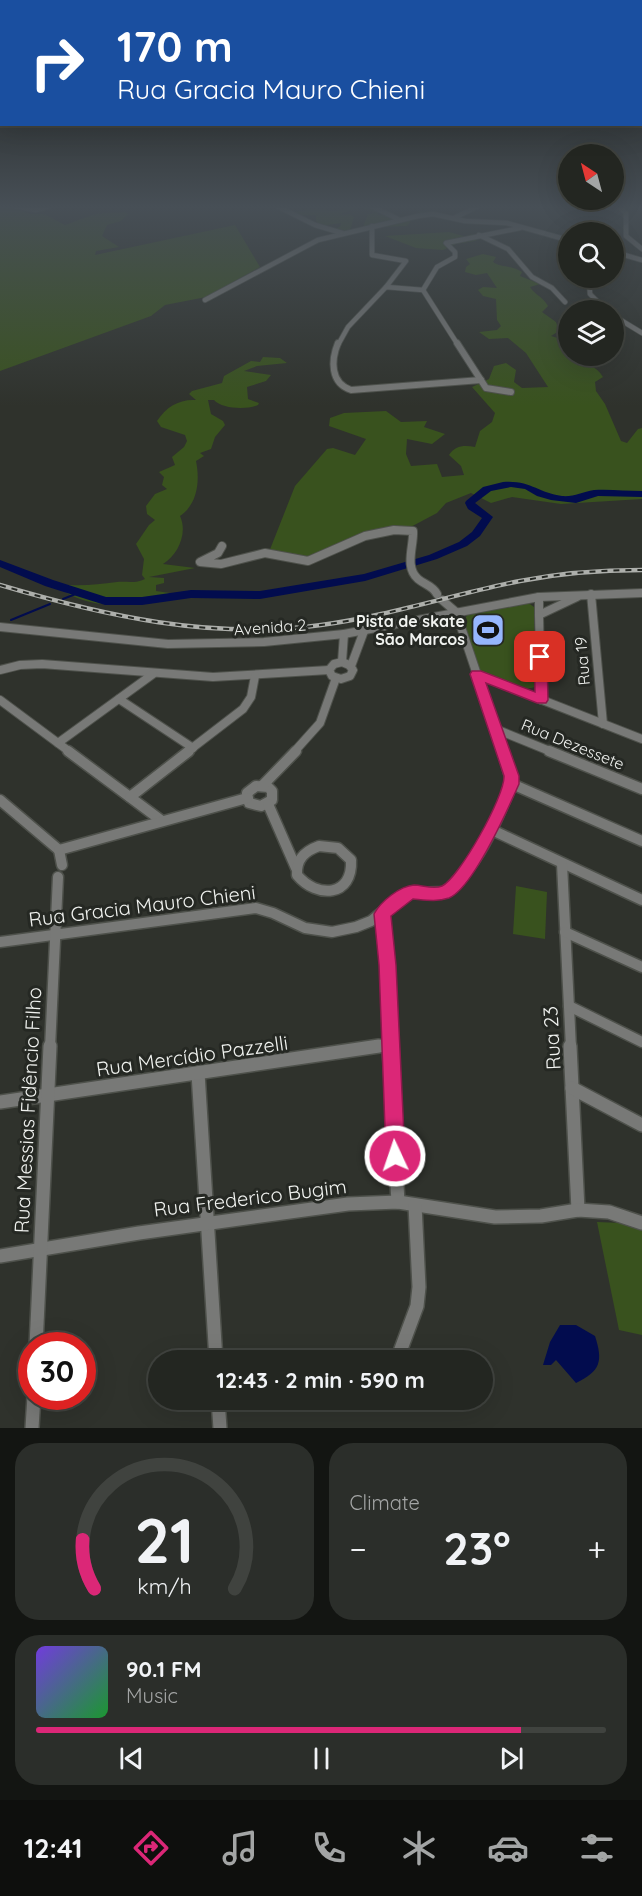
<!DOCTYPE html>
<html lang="en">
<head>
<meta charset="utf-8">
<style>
  :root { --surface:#232621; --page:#2b2e2a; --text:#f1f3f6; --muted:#a3a5a5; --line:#40433f; --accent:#db2777 }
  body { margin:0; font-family:Quicksand,sans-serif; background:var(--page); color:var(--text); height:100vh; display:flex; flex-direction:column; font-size:22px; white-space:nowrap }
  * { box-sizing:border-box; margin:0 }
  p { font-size:20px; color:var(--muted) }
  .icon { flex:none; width:33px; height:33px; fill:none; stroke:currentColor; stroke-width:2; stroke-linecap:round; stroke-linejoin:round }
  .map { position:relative; height:1428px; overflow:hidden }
  .details { display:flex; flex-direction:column; gap:15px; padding:15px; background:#131512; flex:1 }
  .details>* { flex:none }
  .banner { position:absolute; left:0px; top:0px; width:642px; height:126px; box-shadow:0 6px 24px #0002,0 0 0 2px var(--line); background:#1a4fa0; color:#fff; overflow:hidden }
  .needle { width:39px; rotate:324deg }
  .fabs { position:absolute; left:558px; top:144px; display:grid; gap:12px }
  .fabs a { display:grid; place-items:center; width:66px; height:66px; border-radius:50%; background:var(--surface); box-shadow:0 6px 24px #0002,0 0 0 2px var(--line); font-size:30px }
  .speed { position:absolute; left:18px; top:1332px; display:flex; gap:12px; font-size:30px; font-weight:700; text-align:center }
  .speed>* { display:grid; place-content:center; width:78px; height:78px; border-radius:50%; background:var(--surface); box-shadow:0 6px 24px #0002,0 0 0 2px var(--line); line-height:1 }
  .speed .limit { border:9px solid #d22; background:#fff; color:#111 }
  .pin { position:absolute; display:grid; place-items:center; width:51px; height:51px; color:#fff; margin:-26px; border-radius:12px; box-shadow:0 3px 9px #0006 }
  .me { position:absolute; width:66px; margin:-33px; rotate:357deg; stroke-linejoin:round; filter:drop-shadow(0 0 4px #0008) }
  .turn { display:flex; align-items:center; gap:21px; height:126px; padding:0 18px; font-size:27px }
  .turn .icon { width:78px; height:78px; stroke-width:2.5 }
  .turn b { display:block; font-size:42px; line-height:51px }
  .big { font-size:45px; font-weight:700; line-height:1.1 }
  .details .tile { flex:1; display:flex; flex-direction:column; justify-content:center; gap:9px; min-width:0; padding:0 21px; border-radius:24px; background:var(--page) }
  .details .dial { align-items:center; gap:0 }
  .dial svg { height:156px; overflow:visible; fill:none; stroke:var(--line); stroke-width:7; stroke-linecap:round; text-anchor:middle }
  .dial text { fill:var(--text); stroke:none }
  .song { display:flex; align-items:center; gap:18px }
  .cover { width:72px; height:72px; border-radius:9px; background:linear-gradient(135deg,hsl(260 70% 55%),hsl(130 70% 35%)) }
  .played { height:6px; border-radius:3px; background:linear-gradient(90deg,var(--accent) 85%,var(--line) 85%) }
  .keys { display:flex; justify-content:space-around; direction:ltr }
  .heat { display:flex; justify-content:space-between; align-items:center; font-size:33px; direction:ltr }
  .details .tiles { flex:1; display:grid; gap:15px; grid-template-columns:1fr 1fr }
  .tile:last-child { grid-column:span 2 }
  .trip { position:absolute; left:148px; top:1350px; width:345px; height:60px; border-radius:30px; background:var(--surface); box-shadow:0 6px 24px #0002,0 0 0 2px var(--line); font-weight:700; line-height:60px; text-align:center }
  .dock { display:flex; height:96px; justify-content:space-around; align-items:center; background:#0e0f0d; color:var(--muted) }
  .dock .icon { width:42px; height:42px }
  .dock .active { color:var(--accent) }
  .dock b { font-size:27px; color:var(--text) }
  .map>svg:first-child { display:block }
</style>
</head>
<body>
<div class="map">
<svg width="642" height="1428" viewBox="0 0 642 1428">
  <rect width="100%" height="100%" fill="#2f322c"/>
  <g fill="#39521e" fill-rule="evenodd">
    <path d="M0 206H8L31 214H44L65 225 95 214 125 212 128 214 121 221 107 225 102 236 119 247 96 251 95 255 235 225 260 267 206 297 165 305 151 316 0 371Z"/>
    <path d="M348 206H365L379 212 377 215H385L393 220 420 213 417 211 430 212 426 217 411 221 407 226 380 227 339 233 334 229 340 227 341 223 320 226 316 221V215H299L293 212C301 212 306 209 313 209 325 208 336 215 348 206ZM359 207 377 213 368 214 363 227 350 230 354 217 349 214 338 215Z"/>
    <path d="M449 232 467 237 468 235 490 232 475 241 456 244 443 250 416 248 385 236Z"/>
    <path d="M483 254 496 257 493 262C502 268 512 265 522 272L520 276 540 284 530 287C535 295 541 295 548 306L542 312 556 322 559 331 551 336 568 341V356H581L579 361C590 366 596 366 603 377L595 382 596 391 605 404 621 441 627 443 638 429 642 428V499L561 504 512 497 491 503 471 493 446 503 437 513 405 530 388 531 308 561 269 552 295 486 327 449 333 448 355 455 366 439 329 426 330 418 344 413 386 411 401 422 427 421 424 427 445 434 432 444 407 439 406 454 411 466 437 464 442 477 464 475 461 466 449 455C455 445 465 445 475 447L480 431 492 422 495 413 472 387 489 379 494 366 506 363 516 370 514 382 522 388 548 387 526 353 508 338 489 339 479 332 497 330 501 326 497 320 496 299 483 296 478 290 483 287 497 288 487 273 476 275 465 272 466 267 470 264 466 259Z"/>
    <path d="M263 357 280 358 287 363 257 366 244 371 271 375 266 381 247 387 248 399 259 403 258 405C247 410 222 409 214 400H208L211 414 223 421 225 425 215 437 211 449 200 453 204 456 196 461C200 480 198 504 180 516 188 533 178 555 163 564L195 568 149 577 164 578V583L156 585V591L170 593C139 608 95 610 65 592L63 590 69 585C86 586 100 584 117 582 127 581 135 584 145 579L142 575 144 559 136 544 149 525 155 520 147 514 146 506 155 494 167 489 162 485 164 477 159 472 175 465 172 457 184 447 187 441 185 435 161 427 157 421C166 407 179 399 196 400L189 394 192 391 222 383 224 376 251 361 260 362Z"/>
    <path d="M527 602 534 607 535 687 527 689 482 672 478 667 463 626V621L469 613Z"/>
    <path d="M516 886 547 892 545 939 513 934Z"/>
    <path d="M597 1222 621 1223 642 1228V1335L619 1330Z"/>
  </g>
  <path fill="#020c4e" d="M560 1325H576L595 1336C603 1361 601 1371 576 1383L556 1360 551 1365H543L550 1342Z"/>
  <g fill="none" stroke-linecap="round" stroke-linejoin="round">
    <g stroke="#020c4e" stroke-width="2">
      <path d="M63 599 78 593"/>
      <path d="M11 620 50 604"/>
    </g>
    <path fill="#020c4e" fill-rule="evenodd" d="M503 482C531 480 538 493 562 496 574 497 582 492 594 490 610 489 626 491 642 491V497L598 496 576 503 551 500 537 496 525 489 511 487 491 491 475 503 493 517 480 536 467 546 437 559 365 581 260 599 191 598 142 605H105L45 586 0 567V560L53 580 106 597H142L191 590 260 591 364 574 429 555 459 542 472 532 482 518 468 509 465 503 466 501 483 487Z"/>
    <g stroke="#4e514b" stroke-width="6">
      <g id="minor-far4">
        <path d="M14 206 36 210 50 206"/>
        <path d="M277 206 315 225 342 233"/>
        <path d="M371 206 398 219"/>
        <path d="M618 206 626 213V236L642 249"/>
        <path d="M454 218 478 206"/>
        <path d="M372 226V255L406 261 386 287"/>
        <path d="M479 235 508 249 532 277 552 288 565 302"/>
        <path d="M614 252 642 260"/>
        <path d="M589 278 590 294 606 310"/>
        <path d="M205 300 318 240 418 216 433 214 465 221 507 223 568 240"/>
        <path d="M614 316 642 333"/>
        <path d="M338 345 348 327 386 287 423 290"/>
        <path d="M458 345 423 290 437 267 455 257V252L446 243 520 228"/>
      </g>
    </g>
    <g stroke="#4e514b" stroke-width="8">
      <g id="minor-far3">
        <path d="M338 343C331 360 330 383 351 390L481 380"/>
        <path d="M457 343 486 388 511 392"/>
      </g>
    </g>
    <g stroke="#4e514b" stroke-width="10">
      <g id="minor-far2">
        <path d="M222 546 218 553 200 562 221 564 265 553 308 561 365 536 394 530 413 531C414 546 404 567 418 579 425 585 432 585 437 594"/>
        <path d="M591 594 603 724"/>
        <path d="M539 597V615L577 597"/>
        <path d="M442 600 456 612"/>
        <path d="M456 612 503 752"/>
        <path d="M539 615 541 700"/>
        <path d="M0 627 168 644 264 642 344 634 539 597 642 593"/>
        <path d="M342 662 344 634"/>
        <path d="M342 662 349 665 353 670 350 676 341 679 332 676 329 670 334 664Z"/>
        <path d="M351 666 364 631"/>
        <path d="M0 670 20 665 42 664 213 677 329 670"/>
        <path d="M476 674 642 739"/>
        <path d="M119 699 193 748"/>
        <path d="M0 700 70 752"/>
        <path d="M493 728 552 752"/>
        <path d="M58 743 153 674"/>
        <path d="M187 752 243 709 251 697 255 676"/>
        <path d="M294 752 320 723 336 678"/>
      </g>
    </g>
    <g stroke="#4e514b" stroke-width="13">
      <g id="minor-far1">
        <path d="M68 751 162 821"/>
        <path d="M549 751 642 789"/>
        <path d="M512 784 642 841"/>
        <path d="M256 786 268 787 272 791V800L261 806 249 803 247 793Z"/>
        <path d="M262 786 296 751"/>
        <path d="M130 797 189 751"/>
        <path d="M0 800 59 850"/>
        <path d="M268 804 296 868"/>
        <path d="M492 830 642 900"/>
        <path d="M319 846 338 848 351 860C353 897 317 899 297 875 296 859 305 851 319 846Z"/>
        <path d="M59 850 247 798"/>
        <path d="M59 850 62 865"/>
        <path d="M562 864 571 1048"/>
        <path d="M383 913 388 965 389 1048"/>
        <path d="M565 932 642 967"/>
        <path d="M0 942 256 908 273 913 305 928 332 932 356 927 371 921 399 898 410 893 445 892C478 868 497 820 512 784L503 751"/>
        <path d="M569 1006 642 1042"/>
        <path d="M50 1048 58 877"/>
        <path d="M369 1048 389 1045"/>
      </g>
    </g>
    <g stroke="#4e514b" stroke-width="16">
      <g id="minor">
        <path d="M389 1046 398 1202"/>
        <path d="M570 1046 578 1210"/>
        <path d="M198 1073 216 1360"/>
        <path d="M572 1088 642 1125"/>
        <path d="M0 1102 379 1046"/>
        <path d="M0 1256 139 1233 348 1204 398 1202 495 1217 541 1216 578 1210 609 1212 642 1223"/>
        <path d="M36 1346 50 1046"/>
        <path d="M398 1357 417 1306 419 1287 415 1205"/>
        <path d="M218 1400 220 1428"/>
        <path d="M32 1428 34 1396"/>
      </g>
    </g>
    <use href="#minor-far4" stroke="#787977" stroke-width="4.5"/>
    <use href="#minor-far3" stroke="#787977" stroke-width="6"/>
    <use href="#minor-far2" stroke="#787977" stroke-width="8"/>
    <use href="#minor-far1" stroke="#787977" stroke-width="10"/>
    <use href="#minor" stroke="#787977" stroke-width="13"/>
    <g stroke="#adafab" stroke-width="4.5">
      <path id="rail" d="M0 585C104 616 212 640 321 625 389 616 454 594 520 581 561 573 601 570 642 570"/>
    </g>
    <use href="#rail" stroke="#252823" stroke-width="2" stroke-dasharray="6" stroke-linecap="butt"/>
  </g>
  <linearGradient id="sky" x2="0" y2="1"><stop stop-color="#1a1c18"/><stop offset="0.51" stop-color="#474f56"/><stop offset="1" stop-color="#474f56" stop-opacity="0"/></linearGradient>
  <rect width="642" height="406" fill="url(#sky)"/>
  <path fill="#db2777" stroke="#8e194d" stroke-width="1.5" d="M540 653 547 657 548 700 546 703H537L486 683 519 776V784C508 809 473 888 449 898 437 902 425 900 413 899L391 916 396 965 405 1156 402 1163 395 1166 388 1163 386 1156 379 965 374 914C381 901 400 886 414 885 423 885 433 890 442 886 459 878 505 796 504 776L470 674 472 671H481L535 692 534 657Z"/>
  <defs>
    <g id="stadium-square" transform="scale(1.725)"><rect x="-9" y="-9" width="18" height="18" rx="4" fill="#96b6fd" stroke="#252823"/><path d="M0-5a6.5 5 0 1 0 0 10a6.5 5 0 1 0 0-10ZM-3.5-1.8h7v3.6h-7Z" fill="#111"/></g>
  </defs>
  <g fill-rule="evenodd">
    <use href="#stadium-square" x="488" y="630"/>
  </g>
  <g text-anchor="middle" stroke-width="6" stroke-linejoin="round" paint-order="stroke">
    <g font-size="16" font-weight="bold" fill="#f0f2ef" stroke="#252823" text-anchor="end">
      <text x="465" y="627">Pista de skate<tspan x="465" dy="18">São Marcos</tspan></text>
    </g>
    <g font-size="16" fill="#f0f2ef" stroke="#252823">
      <text transform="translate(270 627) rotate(-4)" y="6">Avenida 2</text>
      <text transform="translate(582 661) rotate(-95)" y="6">Rua 19</text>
      <text transform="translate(573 744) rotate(22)" y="6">Rua Dezessete</text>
    </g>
    <g font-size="20" fill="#f0f2ef" stroke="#252823">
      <text transform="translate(142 906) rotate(-7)" y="7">Rua Gracia Mauro Chieni</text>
      <text transform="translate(552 1038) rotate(-93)" y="7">Rua 23</text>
      <text transform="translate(192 1056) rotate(-8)" y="7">Rua Mercídio Pazzelli</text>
      <text transform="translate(28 1110) rotate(-87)" y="7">Rua Messias Fidêncio Filho</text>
      <text transform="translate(250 1198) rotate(-7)" y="7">Rua Frederico Bugim</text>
    </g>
  </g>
</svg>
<div class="fabs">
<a><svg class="needle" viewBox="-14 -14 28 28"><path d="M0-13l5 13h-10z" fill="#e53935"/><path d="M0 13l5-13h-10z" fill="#a3a5a5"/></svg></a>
<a><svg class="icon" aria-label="search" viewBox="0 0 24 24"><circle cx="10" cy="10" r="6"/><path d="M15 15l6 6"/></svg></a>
<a><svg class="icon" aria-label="layers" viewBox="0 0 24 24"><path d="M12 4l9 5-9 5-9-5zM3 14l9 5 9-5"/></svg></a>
</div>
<div class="speed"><div class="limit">30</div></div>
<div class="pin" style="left:540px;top:657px;background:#d93025"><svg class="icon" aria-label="arrive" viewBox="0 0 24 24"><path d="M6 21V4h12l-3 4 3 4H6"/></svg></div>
<svg class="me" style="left:395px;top:1156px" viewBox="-20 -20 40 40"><circle r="17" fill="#db2777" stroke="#fff" stroke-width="3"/><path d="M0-11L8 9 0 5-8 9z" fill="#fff"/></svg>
<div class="trip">12:43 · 2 min · 590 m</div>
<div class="banner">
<div class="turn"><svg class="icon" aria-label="right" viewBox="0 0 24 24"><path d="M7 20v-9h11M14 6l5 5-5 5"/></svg><div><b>170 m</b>Rua Gracia Mauro Chieni</div></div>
</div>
</div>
<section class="details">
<div class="tiles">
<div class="tile dial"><svg viewBox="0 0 100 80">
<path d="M14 69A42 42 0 1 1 86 69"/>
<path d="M14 69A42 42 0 0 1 8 44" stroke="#db2777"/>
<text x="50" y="56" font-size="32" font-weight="700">21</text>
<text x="50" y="72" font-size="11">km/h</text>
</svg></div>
<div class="tile"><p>Climate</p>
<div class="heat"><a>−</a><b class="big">23°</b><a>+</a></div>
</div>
<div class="tile">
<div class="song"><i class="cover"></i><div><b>90.1 FM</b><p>Music</p></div></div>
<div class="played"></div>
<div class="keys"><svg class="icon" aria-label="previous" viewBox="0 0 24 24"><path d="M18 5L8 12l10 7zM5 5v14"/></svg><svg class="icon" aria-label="pause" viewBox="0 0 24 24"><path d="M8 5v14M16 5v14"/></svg><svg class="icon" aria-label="next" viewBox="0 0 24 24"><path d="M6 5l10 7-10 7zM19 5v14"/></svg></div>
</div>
</div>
</section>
<nav class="dock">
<b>12:41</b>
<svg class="icon active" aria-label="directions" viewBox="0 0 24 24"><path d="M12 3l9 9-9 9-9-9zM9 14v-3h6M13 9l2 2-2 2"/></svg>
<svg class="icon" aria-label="music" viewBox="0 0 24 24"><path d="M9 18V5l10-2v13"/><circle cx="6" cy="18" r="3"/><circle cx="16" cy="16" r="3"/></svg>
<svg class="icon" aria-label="phone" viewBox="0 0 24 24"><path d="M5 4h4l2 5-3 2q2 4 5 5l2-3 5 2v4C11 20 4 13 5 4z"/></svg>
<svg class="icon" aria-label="climate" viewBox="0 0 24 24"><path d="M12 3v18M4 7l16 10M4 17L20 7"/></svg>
<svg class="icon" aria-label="car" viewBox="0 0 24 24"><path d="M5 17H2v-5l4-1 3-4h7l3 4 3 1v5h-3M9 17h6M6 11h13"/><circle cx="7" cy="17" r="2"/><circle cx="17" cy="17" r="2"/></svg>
<svg class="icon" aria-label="filters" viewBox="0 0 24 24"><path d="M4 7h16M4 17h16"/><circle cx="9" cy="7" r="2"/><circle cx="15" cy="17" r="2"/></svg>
</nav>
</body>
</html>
